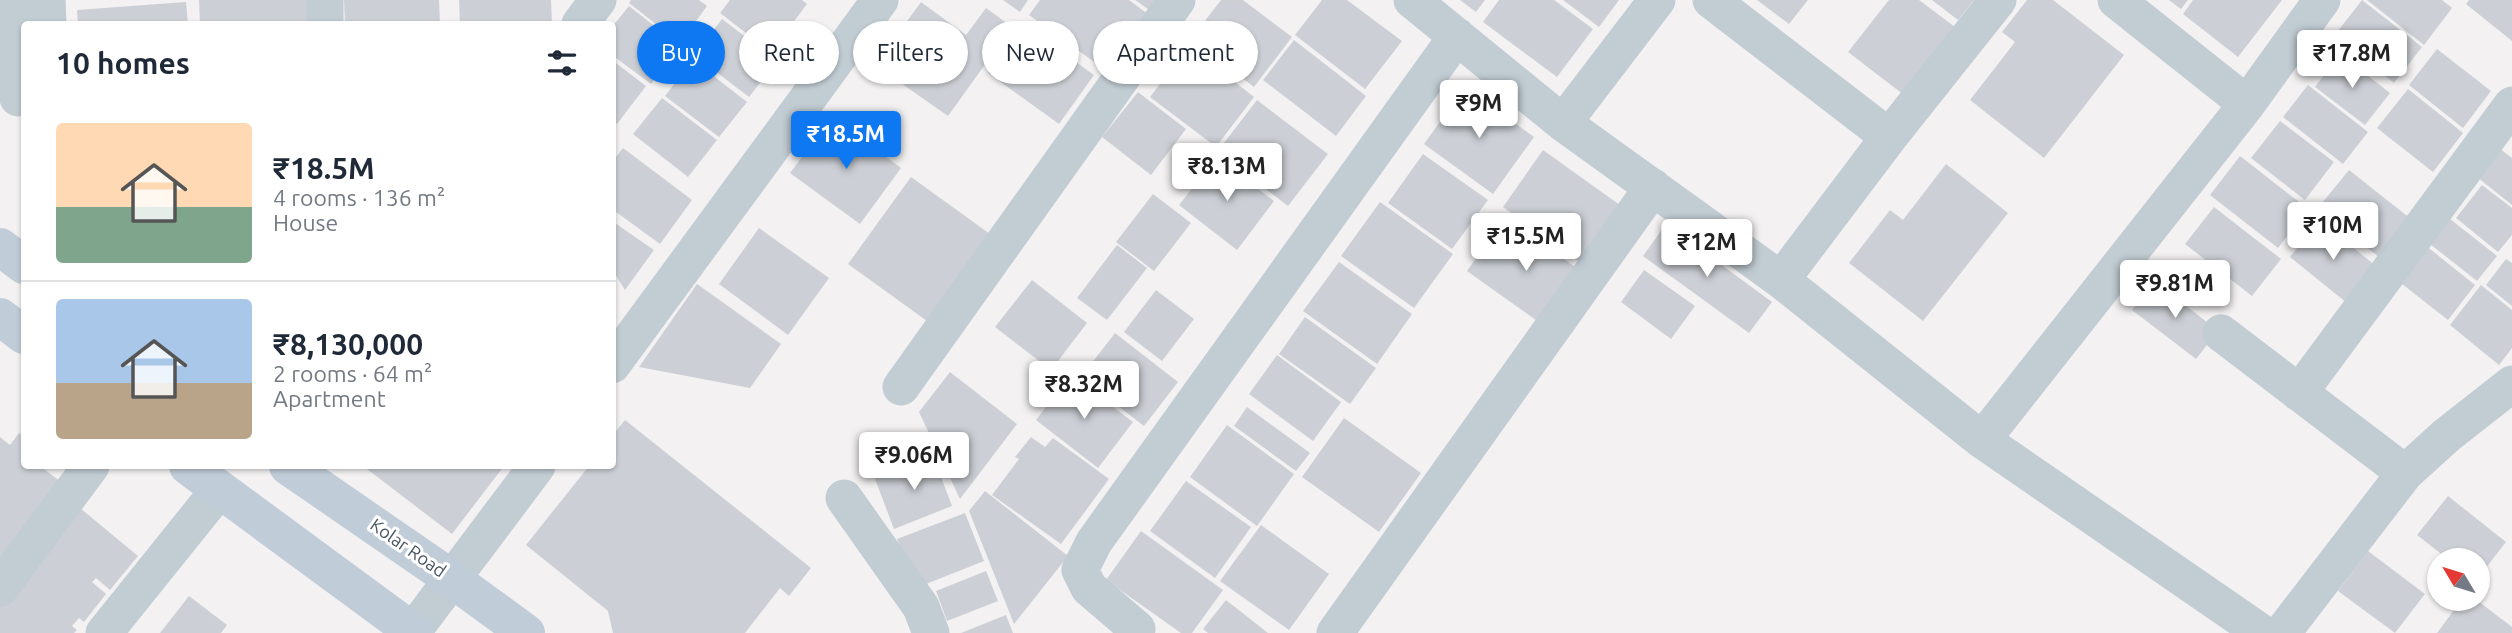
<!DOCTYPE html>
<html lang="en">
<head>
<meta charset="utf-8">
<style>
	body { margin:0; font-family:Ubuntu,sans-serif; background:#f6f6f7; color:#1f2937; height:100vh; display:flex; flex-direction:column; font-size:26px; white-space:nowrap }
	* { box-sizing:border-box; margin:0 }
	p { font-size:23px; color:#747a83 }
	.icon { flex:none; width:38px; height:38px; fill:none; stroke:currentColor; stroke-width:2; stroke-linecap:round; stroke-linejoin:round }
	.map { position:relative; flex:1; overflow:hidden }
	.sheet { position:absolute; left:21px; top:21px; width:595px; height:448px; display:flex; flex-direction:column; background:#fff; border-radius:7px; box-shadow:0 2px 5px #0004 }
	.sheet>* { flex:none }
	.banner { position:absolute; left:637px; top:21px; width:665px; height:63px; display:flex; gap:14px }
	.needle { width:46px; rotate:308deg }
	.tools { position:absolute; left:2427px; top:548px; display:grid; gap:14px }
	.tools a { display:grid; place-items:center; width:63px; height:63px; border-radius:50%; background:#fff; box-shadow:0 2px 5px #0004; font-size:35px }
	.price { position:absolute; translate:-50% -60px; padding:0 16px; border-radius:7px; background:#fff; color:#222; font-size:23px; line-height:46px; filter:drop-shadow(0 2px 4px #0008) }
	.price::after { content:''; position:absolute; left:50%; top:42px; width:21px; height:16px; margin-left:-10px; background:inherit; clip-path:polygon(0 0,100% 0,50% 100%) }
	.price.current { background:#0d78f1; color:#fff }
	ul { padding:0; list-style:none }
	li { display:flex; align-items:center; gap:21px; height:175px; padding:0 35px }
	li+li { border-top:2px solid #e0e1e3 }
	li span { display:grid; place-items:center; flex:none; width:196px; height:140px; border-radius:7px; color:#555 }
	li>.icon { margin-inline-start:auto }
	span .icon { width:84px; height:84px; fill:#fffc; stroke-width:1 }
	li b { font-size:30px }
	h2 { display:flex; justify-content:space-between; align-items:center; height:84px; padding:0 35px; font-size:30px }
	.pill { padding:0 24px; border-radius:32px; background:#fff; box-shadow:0 2px 5px #0004; font-size:24px; line-height:63px }
	.pill.current { background:#0d78f1; color:#fff }
	.map>svg:first-child { display:block }
	.building { fill:#ccd0d6 }
	.lines { fill:none; stroke-linecap:round; stroke-linejoin:round }
	.minor { stroke:#c1ccd3; stroke-width:37 }
	.secondary { stroke:#c0cdd8; stroke-width:38 }
	.labels { text-anchor:middle; stroke-width:6; stroke-linejoin:round; paint-order:stroke }
	.street-label { font-size:18px; fill:#475560; stroke:#fff }
</style>
</head>
<body>
<div class="map">
<svg width="2512" height="633" viewBox="0 0 2512 633">
	<rect width="100%" height="100%" fill="#f3f1f1"/>
	<path class="building" d="M199,0H307L309,24H200Z
		M344,0H439L440,24H345Z
		M459,0H551L552,24H460Z
		M631,0H699L707,6L680,43L629,3Z
		M730,0H802L807,4L771,52L720,13Z
		M1003,0H1028L1020,12Z
		M1040,0H1129L1152,17L1111,74L1029,15Z
		M1135,0H1165L1155,14Z
		M1221,0H1243L1292,37L1254,87L1191,39Z
		M1322,0H1347L1402,41L1365,89L1295,35Z
		M1460,0H1485L1476,12Z
		M1499,0H1554L1593,29L1557,77L1483,22Z
		M1563,0H1619L1599,27Z
		M1757,0H1808L1789,24Z
		M1889,0H1919L1955,27L1904,95L1848,52Z
		M1932,0H1974L1958,20Z
		M2027,0H2053L2124,55L2044,158L1970,100L2015,42L2002,32Z
		M2169,0H2188L2181,9Z
		M2193,0H2282L2238,57L2183,14Z
		M2362,0L2422,47L2394,83L2334,36Z
		M2367,0H2442L2452,8L2424,45Z
		M2469,0H2512V41L2466,4Z
		M186,2L188,24H78L77,10Z
		M921,2L966,35L986,8L1012,27L948,116L875,65Z
		M629,6L680,46L651,84L612,55V27Z
		M722,19L777,61L749,97L694,55Z
		M1023,24L1094,75L1059,124L988,73Z
		M1294,40L1366,96L1336,136L1263,80Z
		M1189,46L1254,97L1216,147L1150,97Z
		M2437,49L2491,91L2463,128L2409,85Z
		M2340,54L2390,93L2365,125L2315,87Z
		M612,60L646,86L617,124L612,120Z
		M693,60L747,102L719,137L665,96Z
		M2308,85L2368,132L2343,164L2283,117Z
		M1465,87L1534,137L1493,194L1424,144Z
		M2408,89L2463,133L2433,172L2377,128Z
		M1138,92L1186,129L1151,175L1102,137Z
		M662,98L717,140L688,177L633,134Z
		M1257,100L1328,154L1288,206L1217,152Z
		M832,117L901,168L860,224L790,173Z
		M2280,121L2334,162L2305,200L2251,158Z
		M2495,145L2512,158V205L2472,173Z
		M623,148L692,200L660,244L612,209V162Z
		M1543,150L1624,208L1583,265L1503,207Z
		M1423,154L1488,200L1452,249L1388,203Z
		M2240,156L2308,209L2278,248L2210,195Z
		M1217,157L1274,201L1237,250L1179,205Z
		M1946,164L2008,213L1923,321L1849,263L1890,210L1903,220Z
		M2349,170L2411,219L2380,258L2318,208Z
		M911,177L990,234L927,321L848,264Z
		M2482,185L2512,208V235L2498,252L2456,218Z
		M1153,194L1191,223L1154,271L1116,242Z
		M1380,202L1453,254L1414,308L1341,256Z
		M2214,207L2281,259L2252,296L2185,244Z
		M2445,215L2497,256L2477,281L2425,240Z
		M1505,217L1585,274L1547,328L1467,271Z
		M2319,220L2376,266L2347,303L2290,257Z
		M612,221L654,250L625,290L612,269Z
		M1666,224L1772,302L1749,333L1643,256Z
		M759,228L829,278L788,335L719,284Z
		M1117,245L1147,268L1107,320L1077,298Z
		M2425,245L2475,285L2448,320L2397,280Z
		M2506,259L2512,263V306L2486,285Z
		M1339,262L1412,314L1377,364L1303,311Z
		M1644,270L1695,306L1671,339L1621,302Z
		M1032,280L1087,323L1051,370L995,327Z
		M2155,281L2218,331L2196,359L2132,310Z
		M697,284L781,344L750,388L639,367Z
		M2481,285L2512,310V348L2499,365L2450,325Z
		M1156,290L1194,319L1162,361L1124,332Z
		M1305,317L1376,368L1350,404L1279,354Z
		M1115,333L1178,382L1144,426L1081,377Z
		M1277,355L1341,402L1313,441L1249,394Z
		M950,372L1017,424L960,499L919,412Z
		M1070,375L1133,422L1098,468L1036,420Z
		M1247,407L1310,453L1296,471L1234,426Z
		M1344,418L1421,473L1379,532L1302,477Z
		M625,420L811,568L789,596L780,588L745,633H613L608,611L526,545L589,466H612V436Z
		M1227,425L1294,474L1257,526L1190,477Z
		M19,433L24,437V466H40L69,488L0,577V437L10,445Z
		M1031,437L1045,447L1053,438L1109,479L1061,544L992,495L1019,459L1015,457Z
		M933,456L952,506L894,529L875,479Z
		M363,466H504L452,534Z
		M1186,481L1251,527L1215,578L1150,531Z
		M985,491L1068,556L1014,624L969,511Z
		M2448,496L2506,542L2478,578V560H2449L2417,535Z
		M80,508L138,556L110,590L96,578L92,582L106,594L84,622L79,618L72,626L77,630L74,633H0V606Z
		M965,513L984,561L916,588L897,539Z
		M1261,525L1329,574L1289,630L1220,581Z
		M1141,531L1223,590L1192,633H1181L1106,580Z
		M2368,551L2425,594L2395,633L2338,591Z
		M986,571L998,601L947,621L936,591Z
		M189,596L227,625L221,633H160Z
		M2463,598H2474L2512,627V633H2437Z
		M1226,600L1268,633H1208L1203,629Z
		M1006,615L1013,633H961Z"/>
	<g class="lines">
		<path class="minor" d="M14,0L18,98
			M47,0L48,24
			M1412,0L1563,123L1781,280L1982,440L2262,633
			M1711,0L1889,137
			M2116,0L2247,104
			M325,24V0
			M580,24L598,0
			M1563,123L1657,0
			M1781,280L1889,137L1998,0
			M2221,333L2405,473
			M612,365L880,0
			M901,387L1177,0
			M2299,393L2512,105
			M1982,440L2247,104L2322,0
			M844,498L921,607L931,633
			M0,588L91,466
			M1137,629L1089,588L1080,570L1094,542L1457,36
			M413,631L537,466
			M104,633L219,490
			M1335,633L1653,187
			M2282,633L2405,473L2447,435L2512,384"/>
		<path class="secondary" d="M0,247L24,265
			M0,317L24,335
			M188,466L415,633
			M288,466L452,579L526,633"/>
	</g>
	<g class="labels">
		<g class="street-label">
			<text transform="translate(408 548) rotate(35)" y="6">Kolar Road</text>
		</g>
	</g>
</svg>
<div class="tools">
<a><svg class="needle" viewBox="-14 -14 28 28"><path d="M0-13l5 13h-10z" fill="#e53935"/><path d="M0 13l5-13h-10z" fill="#747a83"/></svg></a>
</div>
<b class="price" style="left:2352px;top:90px">₹17.8M</b>
<b class="price" style="left:1479px;top:140px">₹9M</b>
<b class="price current" style="left:846px;top:171px">₹18.5M</b>
<b class="price" style="left:1227px;top:203px">₹8.13M</b>
<b class="price" style="left:2333px;top:262px">₹10M</b>
<b class="price" style="left:1526px;top:273px">₹15.5M</b>
<b class="price" style="left:1707px;top:279px">₹12M</b>
<b class="price" style="left:2175px;top:320px">₹9.81M</b>
<b class="price" style="left:1084px;top:421px">₹8.32M</b>
<b class="price" style="left:914px;top:492px">₹9.06M</b>
<div class="banner">
<a class="pill current">Buy</a>
<a class="pill">Rent</a>
<a class="pill">Filters</a>
<a class="pill">New</a>
<a class="pill">Apartment</a>
</div>
<section class="sheet">
<h2>10 homes<svg class="icon" aria-label="filters" viewBox="0 0 24 24"><path d="M4 7h16M4 17h16"/><circle cx="9" cy="7" r="2"/><circle cx="15" cy="17" r="2"/></svg></h2>
<ul>
<li><span style="background:linear-gradient(#ffd9b3 60%,#7fa58c 0)"><svg class="icon" aria-label="home" viewBox="0 0 24 24"><path d="M3 11l9-7 9 7M6 9v11h12V9"/></svg></span><div><b>₹18.5M</b><p>4 rooms · 136 m²</p><p>House</p></div></li>
<li><span style="background:linear-gradient(#a9c7e8 60%,#b9a48a 0)"><svg class="icon" aria-label="home" viewBox="0 0 24 24"><path d="M3 11l9-7 9 7M6 9v11h12V9"/></svg></span><div><b>₹8,130,000</b><p>2 rooms · 64 m²</p><p>Apartment</p></div></li>
</ul>
</section>
</div>
</body>
</html>
